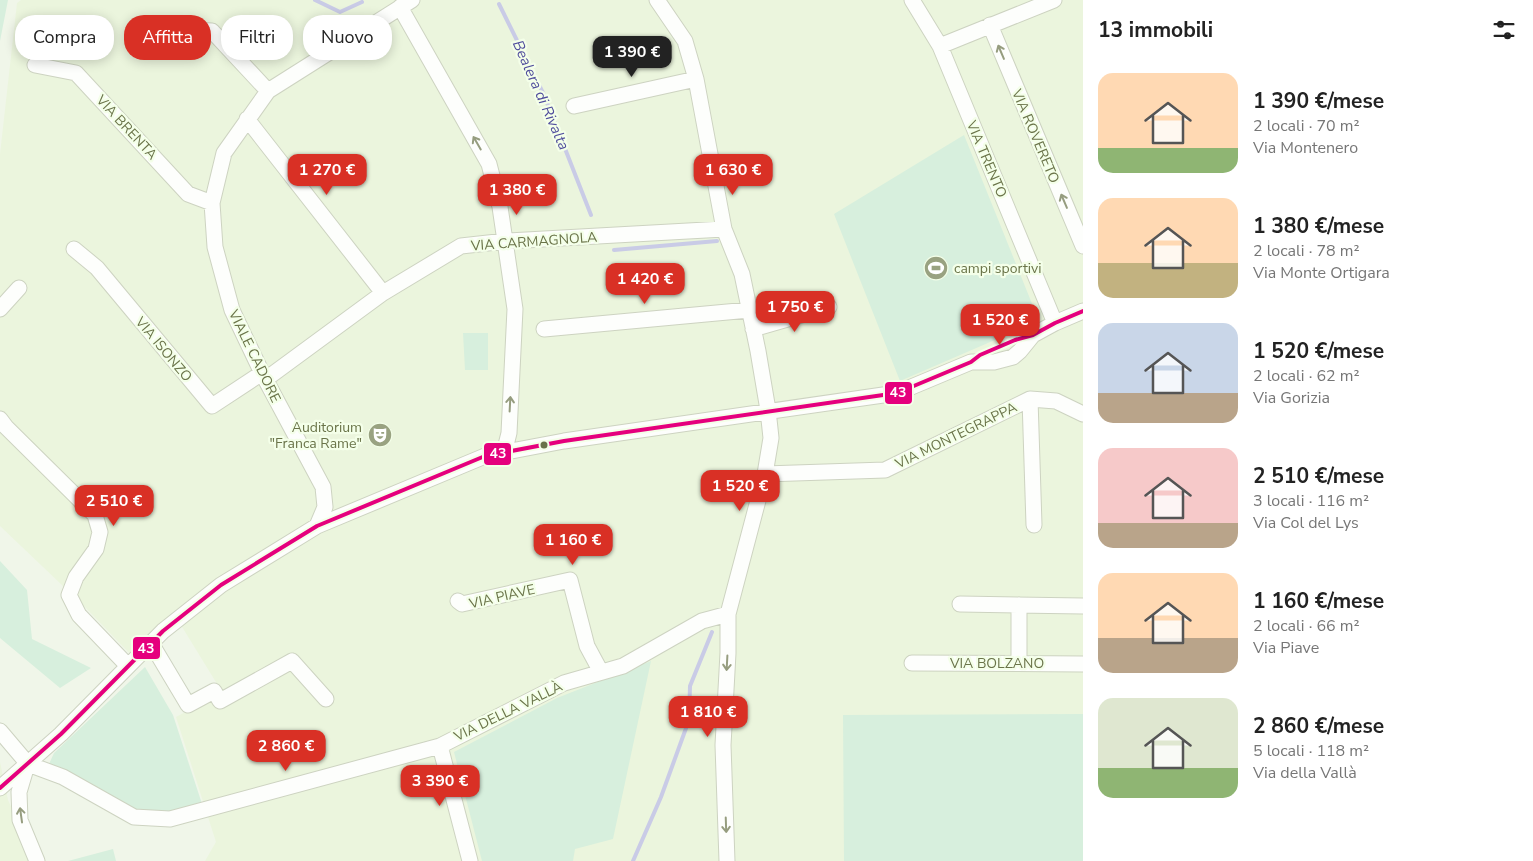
<!DOCTYPE html>
<html lang="it">
<head>
<meta charset="utf-8">
<style>
	body { margin:0; font-family:"Nunito Sans",sans-serif; background:#f6f6f6; color:#222; height:100vh; display:flex; flex-direction:column; font-size:19px; white-space:nowrap }
	* { box-sizing:border-box; margin:0 }
	p { font-size:16px; color:#767676 }
	.icon { flex:none; width:28px; height:28px; fill:none; stroke:currentColor; stroke-width:2; stroke-linecap:round; stroke-linejoin:round }
	.map { position:relative; flex:1; overflow:hidden }
	.drawer { display:flex; flex-direction:column; background:#fff; width:450px }
	.drawer>* { flex:none }
	.banner { position:absolute; left:15px; top:15px; width:475px; height:45px; display:flex; gap:10px }
	.price { position:absolute; translate:-50% -42px; padding:0 11px; border-radius:10px; background:#d93025; color:#fff; font-size:16px; line-height:32px; filter:drop-shadow(0 1px 2px #0008) }
	.price::after { content:''; position:absolute; left:50%; top:30px; width:15px; height:11px; margin-left:-8px; background:inherit; clip-path:polygon(0 0,100% 0,50% 100%) }
	.price.active { background:#222; color:#fff }
	ul { padding:0; list-style:none }
	li { display:flex; align-items:center; gap:15px; height:125px; padding:0 15px }
	li span { display:grid; place-items:center; flex:none; width:140px; height:100px; border-radius:15px; color:#555 }
	li>.icon { margin-inline-start:auto }
	span .icon { width:60px; height:60px; fill:#fffc; stroke-width:1 }
	li b { font-size:21px }
	h2 { display:flex; justify-content:space-between; align-items:center; height:60px; padding:0 15px; font-size:21px }
	.chip { padding:0 18px; border-radius:20px; background:#fff; box-shadow:0 2px 12px #0003; font-size:18px; line-height:45px }
	.chip.active { background:#d93025; color:#fff }
	main { display:flex; flex:1; min-height:0 }
	.map>svg:first-child { display:block }
	.residential { fill:#ebf5dd }
	.green { fill:#d7efdd }
	.lines { fill:none; stroke-linecap:round; stroke-linejoin:round }
	.stream { stroke:#c9cbe6; stroke-width:4 }
	.minor-casing { stroke:#cdd3c1; stroke-width:17 }
	.minor { stroke:#fdfefc; stroke-width:15 }
	.bus-1-casing { stroke:#f4ffe9; stroke-width:8 }
	.bus-1 { stroke:#e5007d; stroke-width:4 }
	.oneway { stroke:#969d7f }
	.bus-dot { fill:#6a7449; stroke:#f4ffe9; stroke-width:2 }
	.labels { text-anchor:middle; stroke-width:4.5; stroke-linejoin:round; paint-order:stroke }
	.street-label { font-size:14px; fill:#6a7449; stroke:#f4ffe9 }
	.poi-label { font-size:14px; fill:#6a7449; stroke:#f4ffe9; text-anchor:start }
	.water-label { font-size:15px; font-style:italic; fill:#4f4c9c; stroke:#f4ffe9 }
	.line-badge { stroke:#f4ffe9; stroke-width:2 }
	.badge-label { font-size:14px; text-anchor:middle; font-weight:bold; fill:#fff }
</style>
</head>
<body>
<main>
<div class="map">
<svg width="1083" height="861" viewBox="0 0 1083 861">
	<rect width="100%" height="100%" fill="#f0f6e9"/>
	<path class="residential" d="M21,0H1083V861H205L216,842L176,717L222,692L176,617L133,657L84,606L0,526V154L17,3Z
		M0,762L8,800L36,861H0Z"/>
	<path class="green" d="M0,0H8L0,41Z
		M964,135L1039,321L900,381L834,214Z
		M463,333H488V370H465Z
		M0,561L27,590L32,639L91,668L60,688L0,638Z
		M651,661L613,839L575,849L573,861H482L454,752L557,698Z
		M145,667L173,715L203,807L167,815L136,813L49,764L54,753Z
		M1083,714V861H844L843,715Z
		M113,849L116,861H68Z"/>
	<g class="lines">
		<path class="stream" d="M315,0L340,12L362,2
			M499,4L544,95L591,215
			M614,250L717,241
			M633,861L661,797L689,720L690,686L712,632"/>
		<g class="minor-casing">
			<path id="minor" d="M657,0L685,41L696,79L724,229L742,274L758,351L768,410L771,438L765,474L728,614V653L723,745L727,861
				M912,0L940,46L1055,323
				M400,7L489,164L500,207L515,309L509,433L504,453
				M990,25L1083,246
				M194,30L212,31L268,91
				M940,46L1054,0
				M35,65L76,73L188,194L212,203
				M574,106L696,79
				M247,119L383,293
				M74,249L97,268L212,406L262,373
				M0,309L19,288
				M544,329L749,310
				M753,329L829,307
				M266,379L383,293L461,246L506,241L724,229
				M1030,399L1034,525
				M0,419L6,427L95,515L100,532L96,549L76,577L69,595L79,615L128,666
				M765,474L885,470L1030,399L1056,401L1083,414
				M317,526L325,507L323,487L262,373L232,310L215,247L212,203L224,153L268,91L412,0
				M458,601L462,604L570,580L587,646L601,672
				M960,604L1083,606
				M151,643L188,705L214,691L220,701L292,661L326,699
				M912,663L1083,664
				M1019,663V605
				M0,731L28,764L63,777L134,817L170,819L440,746L564,683L623,666L702,621L728,614
				M440,746L470,861
				M27,765L19,792L20,820L37,861
				M0,788L61,734L163,631L221,585L317,526L485,456L564,441L897,393L971,362H994L1013,357L1020,351L1033,335L1055,323L1083,311"/>
		</g>
		<use href="#minor" class="minor"/>
		<g class="bus-1-casing">
			<path id="bus-1" d="M0,788L61,734L163,631L221,585L317,526L485,456L564,441L897,393L971,362L980,355L1015,340L1033,335L1055,323L1083,311"/>
		</g>
		<use href="#bus-1" class="bus-1"/>
	</g>
	<defs><path id="oneway-shaft" d="M-6 0H5M1.5-3L5.5 0L1.5 3" fill="none" stroke-width="1.6" stroke-linecap="round" stroke-linejoin="round" transform="scale(1.25)"/></defs>
	<g class="oneway">
		<use href="#oneway-shaft" transform="translate(1001 52) rotate(-113)"/>
		<use href="#oneway-shaft" transform="translate(477 143) rotate(-120)"/>
		<use href="#oneway-shaft" transform="translate(1064 201) rotate(-113)"/>
		<use href="#oneway-shaft" transform="translate(510 404) rotate(-87)"/>
		<use href="#oneway-shaft" transform="translate(727 663) rotate(93)"/>
		<use href="#oneway-shaft" transform="translate(21 815) rotate(-98)"/>
		<use href="#oneway-shaft" transform="translate(726 825) rotate(88)"/>
	</g>
	<defs>
		<g id="stadium-disc" transform="scale(1.25)"><circle r="9.5" fill="#99a281" stroke="#f4ffe9"/><path d="M0-5a6.5 5 0 1 0 0 10a6.5 5 0 1 0 0-10ZM-3.5-1.8h7v3.6h-7Z" fill="#fff"/></g>
		<g id="theatre-disc" transform="scale(1.25)"><circle r="9.5" fill="#99a281" stroke="#f4ffe9"/><path d="M-5-5.5Q0-4 5-5.5V0Q5 5 0 6Q-5 5-5 0ZM-3.3-2.5H-1v1.5H-3.3ZM1-2.5H3.3v1.5H1ZM-2.8 1Q0 5.5 2.8 1Z" fill="#fff"/></g>
	</defs>
	<g fill-rule="evenodd">
		<use href="#stadium-disc" x="936" y="268"/>
		<use href="#theatre-disc" x="380" y="435"/>
	</g>
	<circle class="bus-dot" cx="544" cy="445" r="4.5"/>
	<g class="labels">
		<g class="street-label">
			<text transform="translate(127 127) rotate(47)" y="5">VIA BRENTA</text>
			<text transform="translate(1036 136) rotate(67)" y="5">VIA ROVERETO</text>
			<text transform="translate(987 159) rotate(67)" y="5">VIA TRENTO</text>
			<text transform="translate(534 241) rotate(-4)" y="5">VIA CARMAGNOLA</text>
			<text transform="translate(164 349) rotate(50)" y="5">VIA ISONZO</text>
			<text transform="translate(255 356) rotate(64)" y="5">VIALE CADORE</text>
			<text transform="translate(956 435) rotate(-26)" y="5">VIA MONTEGRAPPA</text>
			<text transform="translate(502 596) rotate(-13)" y="5">VIA PIAVE</text>
			<text x="997" y="668">VIA BOLZANO</text>
			<text transform="translate(508 711) rotate(-26)" y="5">VIA DELLA VALLÀ</text>
		</g>
		<g class="poi-label">
			<text x="954" y="273">campi sportivi</text>
			<text x="362" y="432" text-anchor="end">Auditorium<tspan x="362" dy="16">"Franca Rame"</tspan></text>
		</g>
		<g class="water-label">
			<text transform="translate(541 95) rotate(66)" y="5">Bealera di Rivalta</text>
		</g>
	</g>
	<g class="line-badge">
		<rect x="884" y="381" width="29" height="24" rx="5" fill="#e5007d"/>
		<rect x="483" y="442" width="29" height="24" rx="5" fill="#e5007d"/>
		<rect x="132" y="636" width="29" height="24" rx="5" fill="#e5007d"/>
	</g>
	<g class="badge-label">
		<text x="898" y="397">43</text>
		<text x="498" y="458">43</text>
		<text x="146" y="653">43</text>
	</g>
</svg>
<b class="price active" style="left:632px;top:78px">1 390 €</b>
<b class="price" style="left:327px;top:196px">1 270 €</b>
<b class="price" style="left:733px;top:196px">1 630 €</b>
<b class="price" style="left:517px;top:216px">1 380 €</b>
<b class="price" style="left:645px;top:305px">1 420 €</b>
<b class="price" style="left:795px;top:333px">1 750 €</b>
<b class="price" style="left:1000px;top:346px">1 520 €</b>
<b class="price" style="left:740px;top:512px">1 520 €</b>
<b class="price" style="left:114px;top:527px">2 510 €</b>
<b class="price" style="left:573px;top:566px">1 160 €</b>
<b class="price" style="left:708px;top:738px">1 810 €</b>
<b class="price" style="left:286px;top:772px">2 860 €</b>
<b class="price" style="left:440px;top:807px">3 390 €</b>
<div class="banner">
<a class="chip">Compra</a>
<a class="chip active">Affitta</a>
<a class="chip">Filtri</a>
<a class="chip">Nuovo</a>
</div>
</div>
<section class="drawer">
<h2>13 immobili<svg class="icon" aria-label="filters" viewBox="0 0 24 24"><path d="M4 7h16M4 17h16"/><circle cx="9" cy="7" r="2"/><circle cx="15" cy="17" r="2"/></svg></h2>
<ul>
<li><span style="background:linear-gradient(#ffd9b3 75%,#8fb573 0)"><svg class="icon" aria-label="home" viewBox="0 0 24 24"><path d="M3 11l9-7 9 7M6 9v11h12V9"/></svg></span><div><b>1 390 €/mese</b><p>2 locali · 70 m²</p><p>Via Montenero</p></div></li>
<li><span style="background:linear-gradient(#ffd9b3 65%,#c2b280 0)"><svg class="icon" aria-label="home" viewBox="0 0 24 24"><path d="M3 11l9-7 9 7M6 9v11h12V9"/></svg></span><div><b>1 380 €/mese</b><p>2 locali · 78 m²</p><p>Via Monte Ortigara</p></div></li>
<li><span style="background:linear-gradient(#c9d6e8 70%,#b9a48a 0)"><svg class="icon" aria-label="home" viewBox="0 0 24 24"><path d="M3 11l9-7 9 7M6 9v11h12V9"/></svg></span><div><b>1 520 €/mese</b><p>2 locali · 62 m²</p><p>Via Gorizia</p></div></li>
<li><span style="background:linear-gradient(#f6c9c9 75%,#b9a48a 0)"><svg class="icon" aria-label="home" viewBox="0 0 24 24"><path d="M3 11l9-7 9 7M6 9v11h12V9"/></svg></span><div><b>2 510 €/mese</b><p>3 locali · 116 m²</p><p>Via Col del Lys</p></div></li>
<li><span style="background:linear-gradient(#ffd9b3 65%,#b9a48a 0)"><svg class="icon" aria-label="home" viewBox="0 0 24 24"><path d="M3 11l9-7 9 7M6 9v11h12V9"/></svg></span><div><b>1 160 €/mese</b><p>2 locali · 66 m²</p><p>Via Piave</p></div></li>
<li><span style="background:linear-gradient(#dfe7d0 70%,#8fb573 0)"><svg class="icon" aria-label="home" viewBox="0 0 24 24"><path d="M3 11l9-7 9 7M6 9v11h12V9"/></svg></span><div><b>2 860 €/mese</b><p>5 locali · 118 m²</p><p>Via della Vallà</p></div></li>
</ul>
</section>
</main>
</body>
</html>
